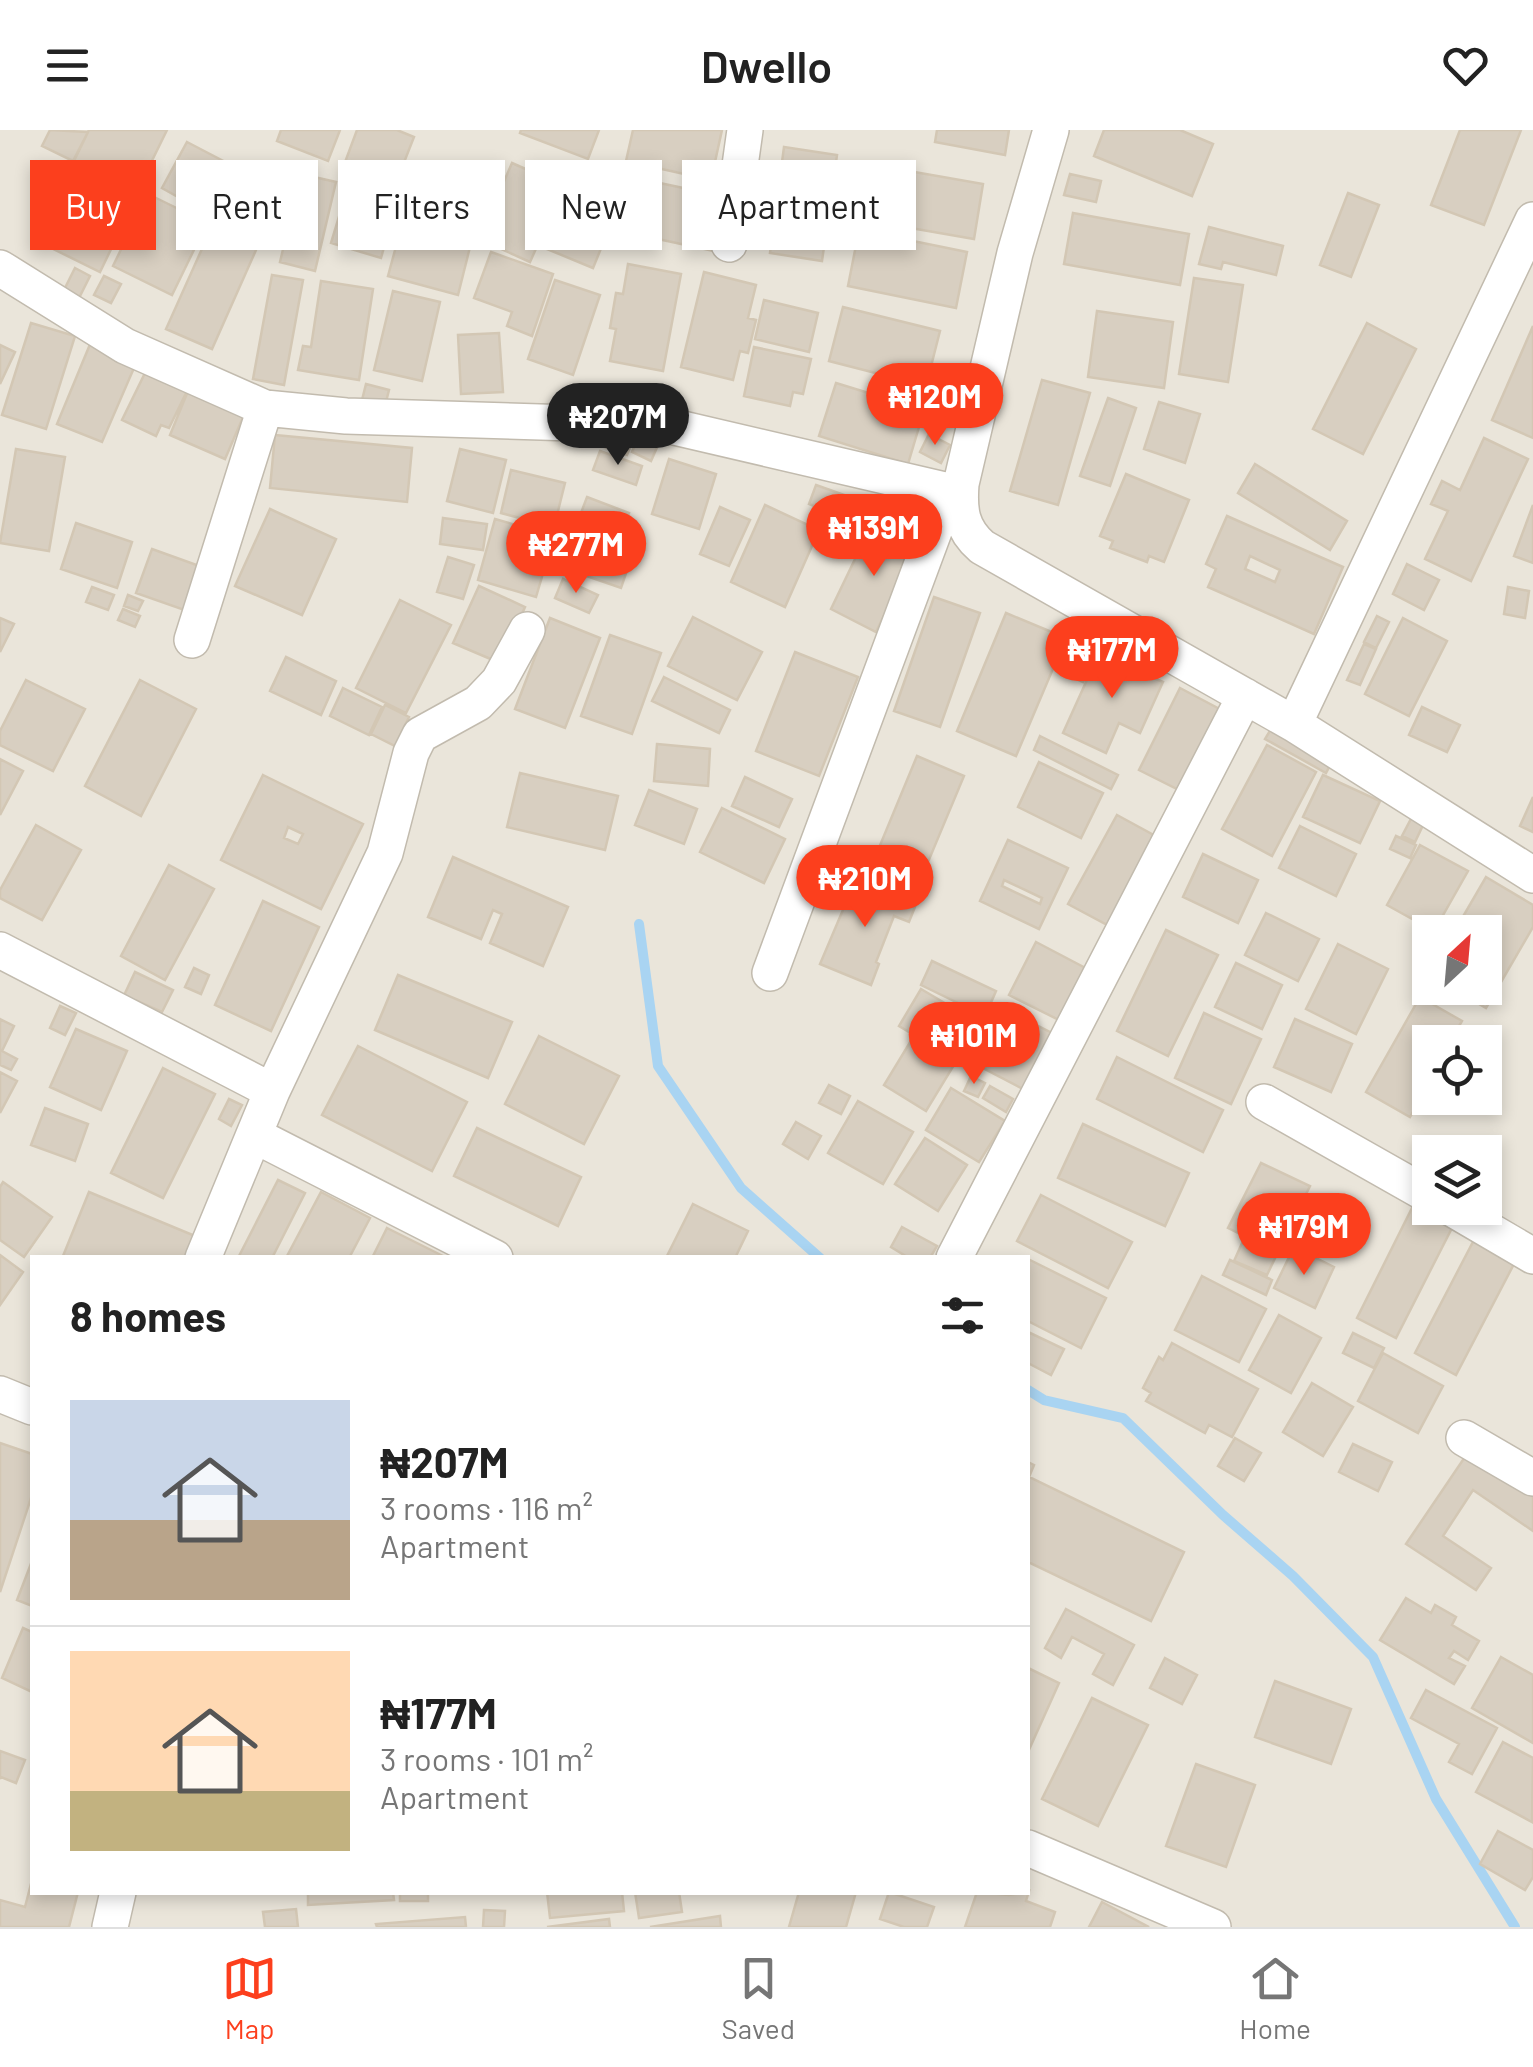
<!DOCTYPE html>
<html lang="en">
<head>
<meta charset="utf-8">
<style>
	body { margin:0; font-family:Barlow,sans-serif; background:#f6f6f6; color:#222; height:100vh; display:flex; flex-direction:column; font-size:38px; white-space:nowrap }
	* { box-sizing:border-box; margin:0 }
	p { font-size:32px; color:#767676 }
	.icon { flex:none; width:55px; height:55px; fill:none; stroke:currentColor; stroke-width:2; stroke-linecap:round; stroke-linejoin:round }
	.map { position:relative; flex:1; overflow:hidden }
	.side { position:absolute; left:30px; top:1125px; width:1000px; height:640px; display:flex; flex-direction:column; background:#fff; border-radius:0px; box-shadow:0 5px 15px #0003 }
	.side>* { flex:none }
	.guide { position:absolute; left:30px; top:30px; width:1000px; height:90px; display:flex; gap:20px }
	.needle { width:65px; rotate:26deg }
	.fabs { position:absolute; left:1412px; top:785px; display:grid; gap:20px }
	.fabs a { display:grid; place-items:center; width:90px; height:90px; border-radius:0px; background:#fff; box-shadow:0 5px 15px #0003; font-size:50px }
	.price { position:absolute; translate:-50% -85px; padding:0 22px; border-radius:35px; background:#fc3f1d; color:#fff; font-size:32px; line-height:65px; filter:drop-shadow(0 2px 5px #0008) }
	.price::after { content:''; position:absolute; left:50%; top:60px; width:30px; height:22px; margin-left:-15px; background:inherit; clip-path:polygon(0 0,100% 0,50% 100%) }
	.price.on { background:#222; color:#fff }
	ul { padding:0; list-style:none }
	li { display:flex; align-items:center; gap:30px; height:250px; padding:0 40px }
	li+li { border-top:2px solid #e0e0e0 }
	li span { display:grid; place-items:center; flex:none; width:280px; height:200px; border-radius:0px; color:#555 }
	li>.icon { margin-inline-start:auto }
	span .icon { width:120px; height:120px; fill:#fffc; stroke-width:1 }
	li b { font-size:42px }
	h2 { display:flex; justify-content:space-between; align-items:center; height:120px; padding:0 40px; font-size:42px }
	.chip { padding:0 35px; border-radius:0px; background:#fff; box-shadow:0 5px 15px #0003; font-size:35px; line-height:90px }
	.chip.on { background:#fc3f1d; color:#fff }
	header { display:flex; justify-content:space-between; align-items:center; height:130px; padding:0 40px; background:#fff; font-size:45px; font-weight:600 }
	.menu { display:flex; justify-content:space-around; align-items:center; height:140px; border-top:2px solid #e0e0e0; background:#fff; font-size:28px; color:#767676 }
	.menu a { display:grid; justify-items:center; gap:5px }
	.menu .on { color:#fc3f1d }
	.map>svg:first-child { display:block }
	.residential { fill:#eae5da; fill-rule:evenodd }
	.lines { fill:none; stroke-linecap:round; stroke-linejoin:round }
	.stream { stroke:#a9d4f2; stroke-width:10 }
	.building { fill:#d8cfc1; stroke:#d3c7b4; stroke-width:2.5; fill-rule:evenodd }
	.minor-casing { stroke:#c2bbae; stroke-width:38 }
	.minor { stroke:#fff; stroke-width:35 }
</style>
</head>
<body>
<header><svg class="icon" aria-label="menu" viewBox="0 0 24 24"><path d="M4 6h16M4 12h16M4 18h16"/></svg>Dwello<svg class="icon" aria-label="heart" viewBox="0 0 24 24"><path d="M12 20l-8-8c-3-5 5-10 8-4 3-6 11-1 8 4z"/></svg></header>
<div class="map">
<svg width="1533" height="1797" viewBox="0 0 1533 1797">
	<rect width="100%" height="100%" fill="#f6f3ec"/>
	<path class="residential" d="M0,0H1533V1797H0ZM1430,802H1485V858H1430ZM1430,912H1485V968H1430ZM1430,1022H1485V1078H1430ZM32,1128H1028V1762H32Z"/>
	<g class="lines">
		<path class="stream" d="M639,794L658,936L741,1058L820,1128
			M1028,1260L1044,1270L1123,1288L1223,1385L1293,1446L1373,1527L1436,1669L1515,1797"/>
	</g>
	<path class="building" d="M50,0L88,2L73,31L42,16Z
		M89,0H167L137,61L74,31Z
		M281,0H340L328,31L277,11Z
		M357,0H397L414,7L392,63L341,43Z
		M521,0H599L588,29L520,3Z
		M633,0H722L711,50L626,31Z
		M937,0H1009L1005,25L935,12Z
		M1104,0H1180L1213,14L1192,66L1094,26Z
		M1460,0H1521L1484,95L1431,75Z
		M187,12L229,34L203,81L162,58Z
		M784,17L837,25L822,131L770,123Z
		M512,33L564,56L530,132L479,109Z
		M869,34L983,54L974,109L859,89Z
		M274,39L299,49L289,74L264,64Z
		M301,44L336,52L315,141L280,132Z
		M1070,44L1101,51L1096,72L1064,65Z
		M641,49L735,69L723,123L630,103Z
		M576,52L604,64L590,98L597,101L593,112L602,116L593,138L547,119Z
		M67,56L127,86L100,142L39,112Z
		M231,61L248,69L242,80L226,72Z
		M1348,63L1379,75L1351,147L1320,135Z
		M148,64L207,93L172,165L113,136Z
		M249,70L266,79L261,90L243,81Z
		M344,70L393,85L381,128L331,113Z
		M219,81L264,102L212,219L166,199Z
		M1073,83L1189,104L1180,155L1064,134Z
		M1209,97L1283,116L1276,145L1223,132L1221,139L1199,134Z
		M401,98L470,117L458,165L388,146Z
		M859,100L967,122L956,178L848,156Z
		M491,122L553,144L532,206L507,196L512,182L474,168Z
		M628,134L681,144L663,241L610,231L616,199L610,198L616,163L623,164Z
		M75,138L90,146L79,168L64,160Z
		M704,142L756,155L748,188L756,190L748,223L740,221L733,250L681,237Z
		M272,145L303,150L284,255L253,249Z
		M104,146L121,154L111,173L94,165Z
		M1194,148L1243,155L1228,252L1179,244Z
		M555,150L600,165L573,245L528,229Z
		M321,151L373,159L359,250L298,240L303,216L311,217Z
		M393,161L440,172L422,251L374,240Z
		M764,170L818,183L809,222L755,209Z
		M843,177L940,201L926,256L829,231Z
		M1097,181L1173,192L1164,258L1088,247Z
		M31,193L75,206L46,299L2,285Z
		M1367,193L1416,219L1363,324L1313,299Z
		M1533,196V308L1492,290Z
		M499,203L503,262L461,264L458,205Z
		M91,212L137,231L102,312L57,294Z
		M0,215L15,222L0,254Z
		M754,217L811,229L803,264L793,262L790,276L744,266Z
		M148,237L189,257L169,298L161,295L156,306L122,290Z
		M1042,250L1090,263L1058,375L1010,361Z
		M836,253L924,280L908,334L819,306Z
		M366,254L389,260L383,284L360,278Z
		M188,261L244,285L225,329L170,305Z
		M1108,268L1136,278L1110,356L1080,346Z
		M1159,272L1200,284L1185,333L1144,319Z
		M605,297L634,308L627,325L599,315Z
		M929,304L950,315L941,333L920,322Z
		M275,305L412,318L407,372L270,358Z
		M639,306L658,315L651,331L632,322Z
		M1484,308L1528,329L1471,451L1425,429L1448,381L1431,374L1442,351L1460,360Z
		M16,319L65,327L49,421L0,413Z
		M460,319L506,330L493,383L447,371Z
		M600,321L642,336L636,355L593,340Z
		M669,329L716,344L699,399L652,384Z
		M1255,334L1347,391L1330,420L1238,363Z
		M511,340L565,353L554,397L501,383Z
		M1126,344L1189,370L1164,432L1149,426L1147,432L1110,418L1113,411L1100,406Z
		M816,355L847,366L839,386L809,374Z
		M587,367L629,383L620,407L578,391Z
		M765,375L819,400L785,477L731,452Z
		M1533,375V433L1514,426Z
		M720,377L750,390L729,436L700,424Z
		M270,379L336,409L302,485L235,456Z
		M1227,386L1343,437L1314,504L1208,457L1216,439L1206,434ZM1250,426L1280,440L1275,452L1245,439Z
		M443,388L487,394L483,420L440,414Z
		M495,389L554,406L536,467L478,450Z
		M76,393L132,412L117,458L61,439Z
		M871,396L917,417L876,502L831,479Z
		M577,400L634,420L621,458L563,438Z
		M152,419L205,438L190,482L136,463Z
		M448,427L474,435L463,469L437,462Z
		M1407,434L1439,450L1424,480L1393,464Z
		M563,449L598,465L589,483L555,468Z
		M479,456L525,477L500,533L453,513Z
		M92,457L114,465L108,480L86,472Z
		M1508,457L1529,461L1525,488L1504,484Z
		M128,465L143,471L138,481L124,476Z
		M934,467L980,483L940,597L894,581Z
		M400,470L451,495L406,583L356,558Z
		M123,479L140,486L135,497L118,490Z
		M1006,483L1066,508L1016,626L957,601Z
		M1377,486L1389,492L1376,518L1364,512Z
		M693,487L762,522L737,570L668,536Z
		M0,488L14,494L0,522Z
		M550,488L600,508L565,598L515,579Z
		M1403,488L1447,511L1409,586L1365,564Z
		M610,505L661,523L632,604L581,586Z
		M1086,513L1099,519L1083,552L1070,546Z
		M1364,514L1376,519L1360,555L1347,550Z
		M1101,519L1142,537L1140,542L1163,552L1140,603L1119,593L1106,623L1063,603Z
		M795,522L858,547L819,646L756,621Z
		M286,527L336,551L321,585L270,561Z
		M664,547L730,580L719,603L652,571Z
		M26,550L85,579L53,641L0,615V601Z
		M140,550L196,579L141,686L85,656Z
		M343,558L382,577L369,605L330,586Z
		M1180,558L1229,584L1189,665L1139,640Z
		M385,575L409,587L395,616L371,604Z
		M1422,577L1460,595L1447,622L1409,605Z
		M1277,589L1337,622L1326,643L1265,609Z
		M1040,606L1118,645L1111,659L1034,620Z
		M657,614L710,619L708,656L654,651Z
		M1267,615L1316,642L1272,726L1222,699Z
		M917,626L964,646L923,744L876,725Z
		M0,629L23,641L0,685Z
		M1039,632L1103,663L1081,708L1018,677Z
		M520,643L618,666L605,720L507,697Z
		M263,645L363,694L321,779L221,730ZM288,697L303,704L298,714L284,708Z
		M1323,645L1380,671L1360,713L1303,687Z
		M745,647L792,669L779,697L732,676Z
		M649,660L697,679L684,714L635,695Z
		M1533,667V702L1520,696Z
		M722,678L785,709L764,753L700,722Z
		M1117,685L1161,709L1113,798L1068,774Z
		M1412,687L1424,693L1415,712L1402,706Z
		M36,695L81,720L42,790L0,768V760Z
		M1300,696L1356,724L1336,766L1279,738Z
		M1396,706L1416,715L1410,728L1390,719Z
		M1008,710L1068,738L1039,799L980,771ZM1004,750L1042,768L1040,774L1002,756Z
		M1420,715L1468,741L1434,801L1387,775Z
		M1203,724L1258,750L1238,793L1183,767Z
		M453,727L568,777L543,836L490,813L502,784L493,780L481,809L428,787Z
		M169,735L214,759L165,850L121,826Z
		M857,747L917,772L909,792L894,786L876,832L879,834L871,855L820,834Z
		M1486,747L1533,775V797L1486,878L1452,858H1485V802H1454Z
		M263,771L319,797L271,901L215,875Z
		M1266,783L1319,809L1298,851L1245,825Z
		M1166,800L1218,825L1168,926L1117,901Z
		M1036,812L1093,842L1067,894L1009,865Z
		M1338,814L1388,839L1356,904L1306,879Z
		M932,831L996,861L985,886L921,855Z
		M1236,833L1282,855L1262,899L1215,877Z
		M194,838L209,845L201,864L185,857Z
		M135,842L173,860L162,882L137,871L133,880L120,874Z
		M398,845L512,892L488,948L375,900Z
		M921,859L980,894L958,931L899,896Z
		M1420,867L1462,891L1451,910L1456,912H1430V952L1410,987L1366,962Z
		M997,875L1052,903L1023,959L975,934L982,919L976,916Z
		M60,876L76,883L65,905L50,898Z
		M1204,883L1261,909L1231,974L1175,948Z
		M0,889L14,896L2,921L17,929L11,940L0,935Z
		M1295,889L1352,914L1331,962L1274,937Z
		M76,899L127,921L101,980L50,957Z
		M539,906L619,946L584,1014L505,974Z
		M912,909L954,935L926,981L884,955Z
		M358,916L467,972L432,1041L322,985Z
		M1117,927L1223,980L1203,1022L1097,969Z
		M163,938L215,964L163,1068L111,1043Z
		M0,942L17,951L0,983Z
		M971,946L985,953L978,967L964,961Z
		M829,955L850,966L841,984L819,973Z
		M990,956L1013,969L1006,982L983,968Z
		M951,958L1005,991L979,1032L926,1000Z
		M229,969L242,975L231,996L219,989Z
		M858,971L913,1002L883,1054L828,1023Z
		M45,978L88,994L75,1031L31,1015Z
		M796,992L821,1006L808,1029L783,1014Z
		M1083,994L1189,1043L1165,1096L1058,1048Z
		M477,998L581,1047L558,1096L454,1046Z
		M925,1008L967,1035L938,1081L895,1054Z
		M1261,1033L1310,1056L1277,1122L1228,1098Z
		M278,1050L305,1063L272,1128H238Z
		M3,1052L52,1087L24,1127L0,1110V1057Z
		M89,1062L195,1106L186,1128L63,1126Z
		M321,1062L370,1088L349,1128H286Z
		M1041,1065L1132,1112L1108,1158L1017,1111Z
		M1415,1072L1455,1092L1396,1208L1357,1188Z
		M693,1074L748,1101L735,1128H666Z
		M902,1097L937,1116L930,1128H909L891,1117Z
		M387,1098L447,1128H372Z
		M1474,1110L1515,1132L1456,1245L1415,1223Z
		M1243,1111L1276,1126L1267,1145L1234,1131Z
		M1294,1117L1334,1137L1315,1178L1274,1158Z
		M0,1125L23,1142L0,1175Z
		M1028,1129L1106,1168L1081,1218L1028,1191Z
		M1230,1130L1272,1150L1266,1165L1223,1145Z
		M1202,1146L1266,1179L1239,1232L1175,1200Z
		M1279,1185L1321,1208L1291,1263L1249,1240Z
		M1028,1202L1064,1219L1051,1245L1028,1233Z
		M1353,1203L1384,1218L1374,1238L1343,1223Z
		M1172,1213L1258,1259L1232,1307L1209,1295L1205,1303L1146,1271L1151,1263L1143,1258L1159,1227L1163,1230Z
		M1383,1223L1443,1256L1418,1303L1358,1271Z
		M1312,1253L1353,1277L1323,1326L1283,1302Z
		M1235,1308L1261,1323L1244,1351L1218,1336Z
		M0,1313L32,1324V1365L0,1462Z
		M1353,1314L1392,1332L1378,1361L1339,1342Z
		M1469,1321L1533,1365V1401L1473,1360L1443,1406L1491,1438L1476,1460L1406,1414Z
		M1028,1332L1034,1335L1029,1347L1184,1422L1151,1491L1028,1432Z
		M32,1431V1476L17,1470Z
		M1406,1468L1431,1483L1435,1475L1456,1487L1452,1495L1479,1511L1468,1530L1454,1521L1449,1528L1465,1536L1454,1554L1380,1510Z
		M1066,1479L1134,1515L1113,1555L1093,1544L1104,1524L1072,1507L1061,1528L1045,1518Z
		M23,1498L32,1502V1562L2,1548Z
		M1501,1527L1533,1545V1613L1472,1578Z
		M1165,1528L1197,1545L1182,1574L1150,1558Z
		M1028,1538L1059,1553L1028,1622Z
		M1275,1551L1351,1579L1331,1634L1255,1607Z
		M1426,1560L1497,1598L1472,1644L1449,1632L1459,1614L1411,1588Z
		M1092,1568L1148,1595L1098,1696L1042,1669Z
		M1503,1612L1533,1628L1532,1692L1476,1662Z
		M0,1621L25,1630L16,1653L1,1647L0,1649Z
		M1196,1634L1255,1655L1226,1737L1166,1716Z
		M1498,1701L1533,1720V1747L1525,1760L1480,1734Z
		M32,1750V1762H78L69,1797H0V1770L25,1777Z
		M1029,1761L1026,1771L1055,1782L1050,1797H965L977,1762L1009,1765Z
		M308,1762H393L394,1770L308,1775Z
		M400,1762H428V1771H400Z
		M547,1762H622L624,1781L550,1788Z
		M635,1762H679L682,1782L639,1788Z
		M799,1762H856L846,1797H789Z
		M889,1762L934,1777L927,1797H904L880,1789Z
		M1102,1772L1149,1797H1089Z
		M296,1779L298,1797H265L263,1782Z
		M484,1780L505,1781L504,1797H483Z
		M720,1786L721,1797H650Z
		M465,1787L466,1797H377L376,1794Z
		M609,1789L610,1797H547Z"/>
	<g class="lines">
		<g class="minor-casing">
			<path id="minor" d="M1051,0L1015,123L961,354C959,380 961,399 982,417L1294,594L1533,745
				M729,114L745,0
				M0,138L125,216L265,278L346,286L670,296L949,361L959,380
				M192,510L265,278
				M1294,594L1533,90
				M0,820L272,961
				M770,843L949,361
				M1264,972L1430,1066
				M254,1005L495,1128
				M1451,1078L1533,1126
				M203,1128L272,961L385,723L411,623L420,605L478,573L499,551L527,500
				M954,1128L1245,566
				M0,1264L32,1277
				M1464,1308L1533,1348
				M1028,1718L1213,1797
				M110,1797L118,1762"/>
		</g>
		<use href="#minor" class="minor"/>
	</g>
</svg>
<div class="fabs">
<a><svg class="needle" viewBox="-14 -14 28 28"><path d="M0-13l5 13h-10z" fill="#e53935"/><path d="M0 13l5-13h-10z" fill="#767676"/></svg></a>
<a><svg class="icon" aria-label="locate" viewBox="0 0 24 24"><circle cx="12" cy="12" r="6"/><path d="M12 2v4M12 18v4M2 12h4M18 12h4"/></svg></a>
<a><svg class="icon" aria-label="layers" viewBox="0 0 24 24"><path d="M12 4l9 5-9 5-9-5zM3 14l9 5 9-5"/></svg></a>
</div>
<b class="price" style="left:935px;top:318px">₦120M</b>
<b class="price on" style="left:618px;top:338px">₦207M</b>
<b class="price" style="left:874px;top:449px">₦139M</b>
<b class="price" style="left:576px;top:466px">₦277M</b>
<b class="price" style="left:1112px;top:571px">₦177M</b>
<b class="price" style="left:865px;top:800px">₦210M</b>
<b class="price" style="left:974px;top:957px">₦101M</b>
<b class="price" style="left:1304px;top:1148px">₦179M</b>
<div class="guide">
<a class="chip on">Buy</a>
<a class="chip">Rent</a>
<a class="chip">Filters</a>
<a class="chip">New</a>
<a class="chip">Apartment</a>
</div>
<section class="side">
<h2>8 homes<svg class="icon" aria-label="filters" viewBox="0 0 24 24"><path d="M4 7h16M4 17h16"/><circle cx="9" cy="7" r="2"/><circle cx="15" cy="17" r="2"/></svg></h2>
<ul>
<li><span style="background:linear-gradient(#c9d6e8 60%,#b9a48a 0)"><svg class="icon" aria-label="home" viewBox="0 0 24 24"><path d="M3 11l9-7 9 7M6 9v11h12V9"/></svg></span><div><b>₦207M</b><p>3 rooms · 116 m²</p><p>Apartment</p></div></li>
<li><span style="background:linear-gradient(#ffd9b3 70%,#c2b280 0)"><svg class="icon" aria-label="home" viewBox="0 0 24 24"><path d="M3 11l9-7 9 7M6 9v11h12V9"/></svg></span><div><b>₦177M</b><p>3 rooms · 101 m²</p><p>Apartment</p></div></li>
</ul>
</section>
</div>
<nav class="menu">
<a class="on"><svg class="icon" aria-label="map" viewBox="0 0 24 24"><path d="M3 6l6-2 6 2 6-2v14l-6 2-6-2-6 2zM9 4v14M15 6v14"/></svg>Map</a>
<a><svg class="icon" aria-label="saved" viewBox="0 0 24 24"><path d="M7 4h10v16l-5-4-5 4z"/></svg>Saved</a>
<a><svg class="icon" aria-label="home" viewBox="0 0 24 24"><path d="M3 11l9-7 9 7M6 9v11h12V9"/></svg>Home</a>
</nav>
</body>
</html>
